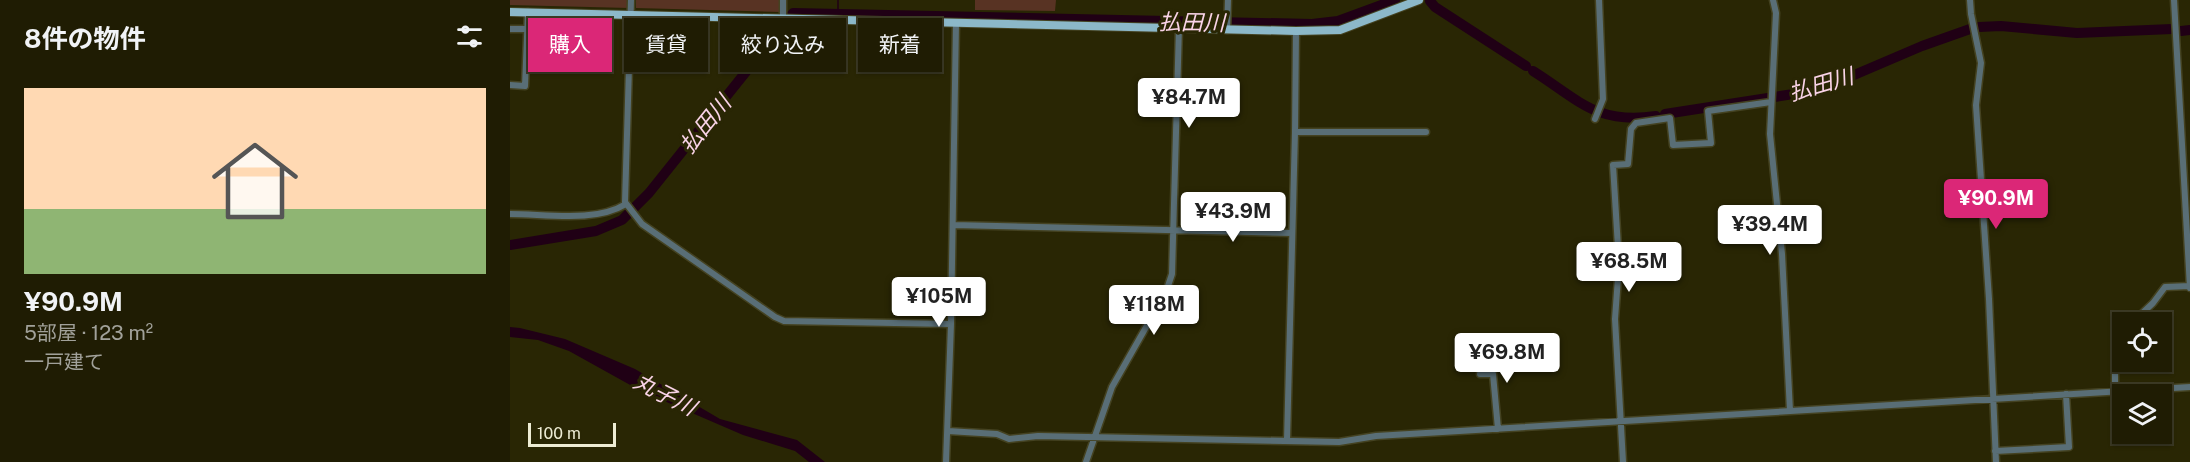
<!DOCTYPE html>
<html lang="ja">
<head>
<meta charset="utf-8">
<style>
	body { margin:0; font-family:"Public Sans","Noto Sans JP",sans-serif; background:#2c2912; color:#f1f3f6; height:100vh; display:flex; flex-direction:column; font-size:22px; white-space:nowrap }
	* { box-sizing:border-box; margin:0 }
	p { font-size:20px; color:#a1a19a }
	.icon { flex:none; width:33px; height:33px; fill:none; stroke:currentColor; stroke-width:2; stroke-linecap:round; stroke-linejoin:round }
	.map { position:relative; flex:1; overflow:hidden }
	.sheet { display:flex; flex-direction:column; background:#1f1c03; width:510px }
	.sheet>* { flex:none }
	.guide { position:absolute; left:18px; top:18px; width:570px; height:54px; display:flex; gap:12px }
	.tools { position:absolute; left:1602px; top:312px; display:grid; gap:12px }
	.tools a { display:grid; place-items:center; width:60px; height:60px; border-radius:0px; background:#1f1c03; box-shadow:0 2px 4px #0004,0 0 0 2px #3c3a25; font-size:30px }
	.scale { position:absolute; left:18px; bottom:15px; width:88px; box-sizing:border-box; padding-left:6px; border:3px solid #edecd4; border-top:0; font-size:16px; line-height:21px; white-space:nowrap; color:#edecd4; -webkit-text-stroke:4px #292604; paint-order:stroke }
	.price { position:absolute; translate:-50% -51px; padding:0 14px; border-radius:6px; background:#fff; color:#222; font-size:20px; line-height:39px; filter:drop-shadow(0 2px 3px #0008) }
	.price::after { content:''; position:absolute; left:50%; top:36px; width:18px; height:14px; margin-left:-9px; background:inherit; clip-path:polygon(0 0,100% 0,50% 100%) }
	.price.on { background:#db2777; color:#fff }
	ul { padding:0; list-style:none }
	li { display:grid; align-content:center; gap:12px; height:318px; padding:0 24px }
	li span { display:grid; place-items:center; height:186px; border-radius:0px; color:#555 }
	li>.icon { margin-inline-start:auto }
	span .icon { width:108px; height:108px; fill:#fffc; stroke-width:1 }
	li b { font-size:26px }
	h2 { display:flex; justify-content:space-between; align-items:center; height:72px; padding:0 24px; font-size:26px }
	.pill { padding:0 21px; border-radius:0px; background:#1f1c03; box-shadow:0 2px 4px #0004,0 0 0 2px #3c3a25; font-size:21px; line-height:54px }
	.pill.on { background:#db2777; color:#fff }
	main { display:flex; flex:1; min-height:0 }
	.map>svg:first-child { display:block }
	.green { fill:#583323 }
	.water { fill:#200015 }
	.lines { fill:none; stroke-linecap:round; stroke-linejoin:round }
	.stream { stroke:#200015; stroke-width:1.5 }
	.river { stroke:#200015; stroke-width:10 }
	.minor-casing { stroke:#444221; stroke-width:9 }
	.major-casing { stroke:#444221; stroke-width:10 }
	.minor { stroke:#596e76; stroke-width:6 }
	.major { stroke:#8cb8c9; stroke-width:8 }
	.labels { text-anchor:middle; stroke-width:6; stroke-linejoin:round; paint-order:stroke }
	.water-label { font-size:22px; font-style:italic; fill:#fad4e8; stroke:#292604 }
</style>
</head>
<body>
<main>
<section class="sheet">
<h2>8件の物件<svg class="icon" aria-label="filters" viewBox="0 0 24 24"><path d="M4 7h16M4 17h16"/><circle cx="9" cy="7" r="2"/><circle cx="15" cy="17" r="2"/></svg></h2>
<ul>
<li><span style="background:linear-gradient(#ffd9b3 65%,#8fb573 0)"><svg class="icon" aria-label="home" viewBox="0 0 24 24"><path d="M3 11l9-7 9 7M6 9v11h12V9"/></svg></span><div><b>¥90.9M</b><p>5部屋 · 123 m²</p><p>一戸建て</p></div></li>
</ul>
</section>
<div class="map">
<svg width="1680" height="462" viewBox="0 0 1680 462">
	<rect width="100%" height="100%" fill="#292604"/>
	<path class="green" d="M0,0H119V8L0,5Z
		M126,0H270V12L126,8Z
		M465,0H546L545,11L465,10Z"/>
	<path class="water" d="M0,327L10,328L55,339L125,369L210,419L287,440L315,462H299L285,451L233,435L131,391L59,351L28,340L0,337Z"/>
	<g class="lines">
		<path class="stream" d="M328,14V0"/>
		<path class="river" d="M920,1L925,7L1016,66
			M1469,27L1491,26L1567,33L1662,29
			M1671,31L1680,30
			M1023,71C1069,100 1087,125 1146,116
			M1155,114L1309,90L1412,46L1460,29
			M0,245L86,231L112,220L139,193L283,13L802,24L828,21L885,0"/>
		<g class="minor-casing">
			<path id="minor" d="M121,0L115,202L132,224L265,317L274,321L441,324
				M1263,0L1266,13L1260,134L1272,254L1280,411
				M1460,0L1461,14L1471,63L1466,105L1479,299L1486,462
				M1664,0L1680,288
				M273,20V0
				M0,29H17
				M717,30L718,0
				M0,85L15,86L18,12
				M1085,119L1093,99L1089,0
				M785,132H916
				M0,214C36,214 85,223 116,204
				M443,225L782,233
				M1623,322L1643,303L1655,287L1680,286
				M970,374H983L988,429
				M1605,391V358L1612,332
				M438,431L487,434L499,439L528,436L829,442L866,436L1680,387
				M777,440L785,132L786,31
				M1485,451L1559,447L1556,394
				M436,462L441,324L446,23
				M576,462L602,387L656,292L662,274L669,27
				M1113,462L1105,319L1109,264L1103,165L1118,164L1121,129L1126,123L1160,118L1163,145L1201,143L1198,111L1261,102"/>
		</g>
		<g class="major-casing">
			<path id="major" d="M0,12L786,31L830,30L909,0"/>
		</g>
		<use href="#minor" class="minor"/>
		<use href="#major" class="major"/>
	</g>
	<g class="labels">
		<g class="water-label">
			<text transform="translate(682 22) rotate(1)" y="8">払田川</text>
			<text transform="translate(1311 84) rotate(-16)" y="8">払田川</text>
			<text transform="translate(195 124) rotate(-51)" y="8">払田川</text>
			<text transform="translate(155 394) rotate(27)" y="8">丸子川</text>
		</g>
	</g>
</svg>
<div class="tools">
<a><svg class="icon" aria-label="locate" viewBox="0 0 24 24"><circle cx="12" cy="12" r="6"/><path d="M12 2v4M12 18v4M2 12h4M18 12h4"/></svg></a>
<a><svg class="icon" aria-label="layers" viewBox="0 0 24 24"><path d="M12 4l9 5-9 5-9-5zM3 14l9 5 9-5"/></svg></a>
</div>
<div class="scale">100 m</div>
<b class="price" style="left:679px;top:129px">¥84.7M</b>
<b class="price on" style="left:1486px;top:230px">¥90.9M</b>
<b class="price" style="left:723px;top:243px">¥43.9M</b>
<b class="price" style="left:1260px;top:256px">¥39.4M</b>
<b class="price" style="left:1119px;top:293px">¥68.5M</b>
<b class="price" style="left:429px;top:328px">¥105M</b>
<b class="price" style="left:644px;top:336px">¥118M</b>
<b class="price" style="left:997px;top:384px">¥69.8M</b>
<div class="guide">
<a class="pill on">購入</a>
<a class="pill">賃貸</a>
<a class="pill">絞り込み</a>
<a class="pill">新着</a>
</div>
</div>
</main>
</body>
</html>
